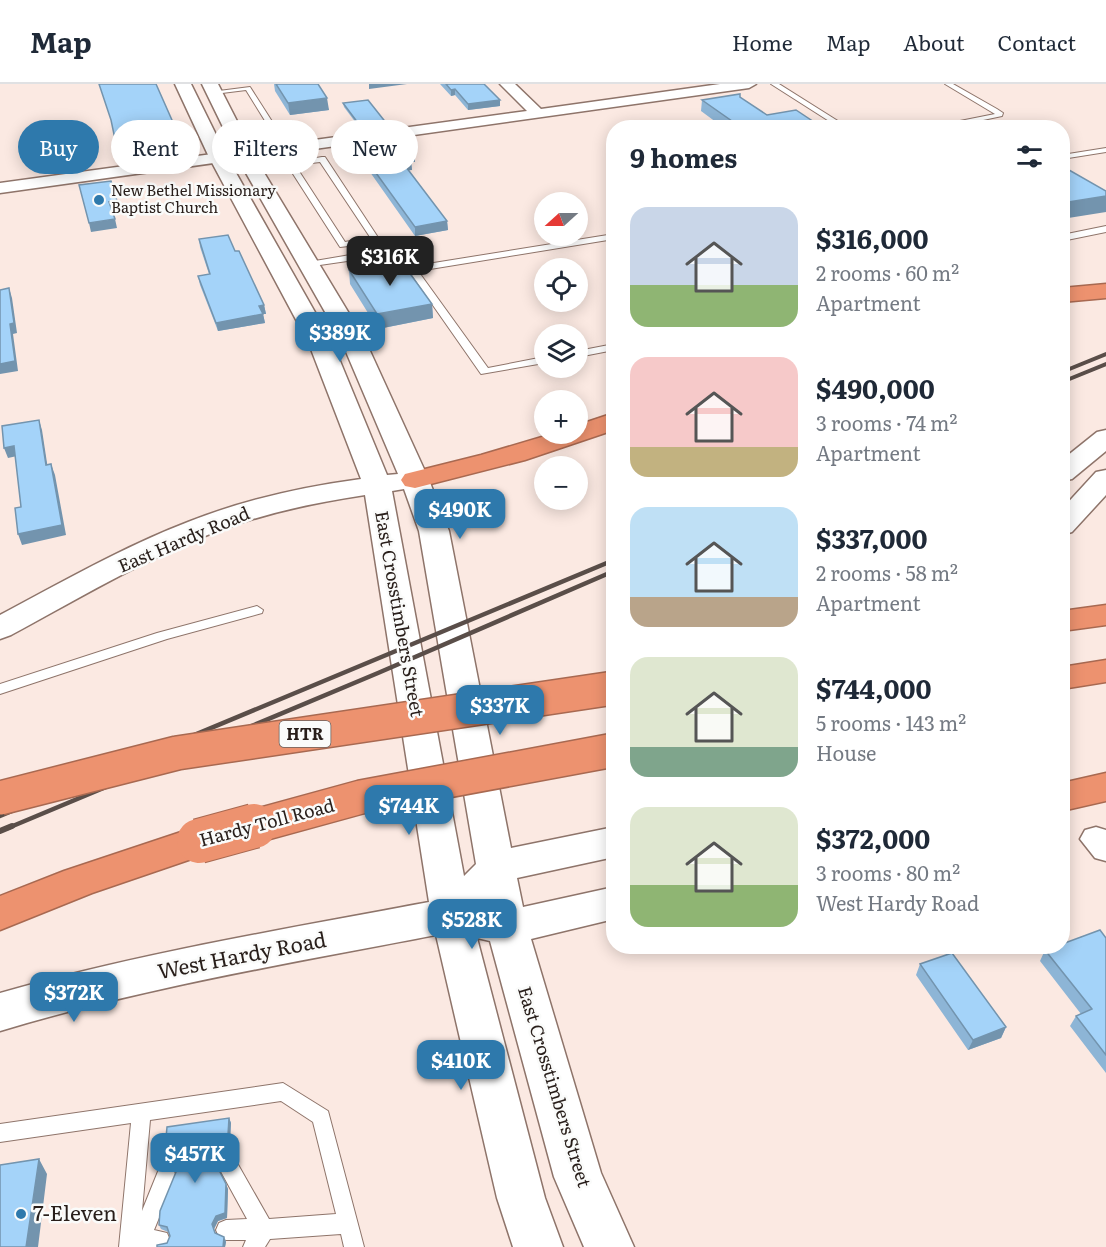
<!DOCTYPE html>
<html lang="en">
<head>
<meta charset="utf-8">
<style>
	body { margin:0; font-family:Literata,serif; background:#f6f6f7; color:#1f2937; height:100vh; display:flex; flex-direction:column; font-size:22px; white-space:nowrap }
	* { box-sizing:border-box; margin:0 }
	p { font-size:20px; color:#747a83 }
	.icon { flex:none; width:33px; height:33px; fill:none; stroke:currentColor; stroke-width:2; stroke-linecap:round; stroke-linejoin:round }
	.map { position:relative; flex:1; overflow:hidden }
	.side { position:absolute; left:606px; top:36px; width:464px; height:834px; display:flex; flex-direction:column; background:#fff; border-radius:24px; box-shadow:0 3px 15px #0003 }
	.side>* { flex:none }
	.top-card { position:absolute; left:18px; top:36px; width:498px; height:54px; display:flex; gap:12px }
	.needle { width:39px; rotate:249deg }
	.buttons { position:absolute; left:534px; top:108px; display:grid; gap:12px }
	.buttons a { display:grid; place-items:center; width:54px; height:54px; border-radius:50%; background:#fff; box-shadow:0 3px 15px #0003; font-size:30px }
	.price { position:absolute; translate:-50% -51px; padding:0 14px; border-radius:12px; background:#2e79ac; color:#fff; font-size:20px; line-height:39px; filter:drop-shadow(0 2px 3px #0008) }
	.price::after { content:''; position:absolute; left:50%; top:36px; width:18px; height:14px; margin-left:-9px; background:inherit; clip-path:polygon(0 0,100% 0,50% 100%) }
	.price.on { background:#222; color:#fff }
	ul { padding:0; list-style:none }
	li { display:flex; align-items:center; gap:18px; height:150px; padding:0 24px }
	li span { display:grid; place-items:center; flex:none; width:168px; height:120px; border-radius:18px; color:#555 }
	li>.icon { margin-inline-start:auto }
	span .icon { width:72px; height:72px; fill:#fffc; stroke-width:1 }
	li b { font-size:26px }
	h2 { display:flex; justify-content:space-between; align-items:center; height:72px; padding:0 24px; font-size:26px }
	.chip { padding:0 21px; border-radius:27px; background:#fff; box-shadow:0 3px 15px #0003; font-size:21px; line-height:54px }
	.chip.on { background:#2e79ac; color:#fff }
	header { display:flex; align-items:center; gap:36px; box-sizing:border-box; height:84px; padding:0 30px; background:#fff; border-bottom:2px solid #e0e1e3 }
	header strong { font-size:28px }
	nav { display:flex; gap:33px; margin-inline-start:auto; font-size:21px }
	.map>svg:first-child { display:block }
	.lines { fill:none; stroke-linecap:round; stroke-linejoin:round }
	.service-casing { stroke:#8e746a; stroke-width:2 }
	.minor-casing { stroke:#8e746a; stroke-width:3 }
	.secondary-casing { stroke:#8e746a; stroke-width:3 }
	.motorway-casing { stroke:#a86951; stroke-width:3 }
	.service { fill:#fff; fill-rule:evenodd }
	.minor { fill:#fff; fill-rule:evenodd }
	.secondary { fill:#fff; fill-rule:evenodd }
	.motorway { fill:#ed926f; fill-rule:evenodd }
	.rail-far2 { stroke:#5a4e49; stroke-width:4 }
	.rail-far1 { stroke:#5a4e49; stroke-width:4.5 }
	.rail { stroke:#5a4e49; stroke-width:6 }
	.motorway-bridge-far1-casing { stroke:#a86951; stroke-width:36; stroke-linecap:butt }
	.motorway-bridge-casing { stroke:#a86951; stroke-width:46; stroke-linecap:butt }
	.motorway-bridge-far1 { stroke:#ed926f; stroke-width:33 }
	.motorway-bridge { stroke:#ed926f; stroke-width:44 }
	.wall { fill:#8db5d6 }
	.shaded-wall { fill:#7394ae }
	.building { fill:#a4d3f9; stroke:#7394ae; stroke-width:1.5 }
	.poi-dot { fill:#2e79ac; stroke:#fafbfa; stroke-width:2 }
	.labels { text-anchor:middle; stroke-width:5; stroke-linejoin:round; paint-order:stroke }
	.far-poi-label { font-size:15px; fill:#281e1a; stroke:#fafbfa; text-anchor:start }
	.shield { fill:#fafbfa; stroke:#67605d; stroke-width:1.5 }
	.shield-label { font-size:16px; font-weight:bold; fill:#281e1a }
	.street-label { font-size:18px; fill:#281e1a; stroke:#fafbfa }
	.near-street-label { font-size:21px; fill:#281e1a; stroke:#fafbfa }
	.near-poi-label { font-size:21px; fill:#281e1a; stroke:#fafbfa; text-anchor:start }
</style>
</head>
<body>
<header>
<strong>Map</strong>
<nav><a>Home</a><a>Map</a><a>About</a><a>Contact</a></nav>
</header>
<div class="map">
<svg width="1106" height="1163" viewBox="0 0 1106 1163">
	<rect width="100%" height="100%" fill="#fbe9e2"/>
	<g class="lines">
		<g class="service-casing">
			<path id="service" d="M771,0H779L849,44H840Z
				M945,0H953L997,25L1003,29L1002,32L955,42L893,44L927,37L955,38L995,30Z
				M250,3L273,39L289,37H292V41L230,48L229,46L233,44L267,40L246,6L214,10L211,8Z
				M1106,64V68L1062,75V71Z
				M322,73H325L379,155L364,160L371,169L408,173L415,182L614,150V155L418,187L488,284L544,273V279L481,290L402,177L368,174L306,183L305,181L309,178L362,169L357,161L340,163L286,79ZM320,78L370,153L345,158L295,81Z
				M1106,142V148L1062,157V151Z
				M614,260V266L578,273V267Z
				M257,522L263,526L262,529L167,555L0,610V600L157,549Z
				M283,999L328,1027L364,1163H344L341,1150L270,1155L265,1163H243L246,1156H226L219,1153L216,1146L219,1139L226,1136L247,1135L219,1084L222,1077L229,1075L236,1077L269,1135L336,1130L313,1038L281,1017L150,1036L142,1127L159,1085L166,1082L173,1085L176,1092L154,1146L167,1149L170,1156L167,1163H119L131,1039L0,1058V1040Z"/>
		</g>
		<g class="minor-casing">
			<path id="minor" d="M500,0H515L541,25L720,0H756L749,4L0,109V99L527,27Z
				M1096,743L1106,746V777L1095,774L1080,755L1085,746Z"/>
		</g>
		<g class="secondary-casing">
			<path id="secondary" d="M175,0H191L227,73L333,260L387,391L398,390L341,256L242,82L202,0H218L260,82L365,256L429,396L449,447L511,764L614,743V773L517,794L523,823L614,803V835L531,855L601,1089L634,1163H584L554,1093L490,857L477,854L545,1114L563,1163H513L497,1114L436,851C290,879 142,904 0,947V909C140,869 286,845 429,818L365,411C312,419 260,430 210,450C141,477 76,516 11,551L0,555V531C62,498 123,463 188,438C243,416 302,403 361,395L309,260L209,73ZM404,405L419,447L476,780L464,792L392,407Z
				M1106,346V367L1072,395L1062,397V376L1097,348Z
				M1106,386V411L1072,448L1062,451V425L1096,388Z"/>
		</g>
		<g class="motorway-casing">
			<path id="motorway" d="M1106,200V214L1062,218V204Z
				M614,329V346L525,376L415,404L405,402L401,396L405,390L481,371L552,350H578V341Z
				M1106,521V541L1062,547V527Z
				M1106,576V598L1062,605V583Z
				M1106,689V717L1062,727V699Z
				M199,742L212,746L218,757L212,768L92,809L0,846V812L64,787Z"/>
		</g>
		<use href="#service" class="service"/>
		<use href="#minor" class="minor"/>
		<use href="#secondary" class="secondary"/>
		<use href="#motorway" class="motorway"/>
		<path class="rail-far2" d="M1062,288L1106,270
			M1062,298L1106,280"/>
		<path class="rail-far1" d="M0,732L614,476
			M8,744L378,589L614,487"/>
		<path class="rail" d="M0,747L12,742"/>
		<g class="motorway-bridge-far1-casing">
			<path id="motorway-bridge-far1" d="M0,714L177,669L614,604
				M248,744L361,713L614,666"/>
		</g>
		<g class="motorway-bridge-casing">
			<path id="motorway-bridge" d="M199,757L254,742"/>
		</g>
		<use href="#motorway-bridge-far1" class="motorway-bridge-far1"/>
		<use href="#motorway-bridge" class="motorway-bridge"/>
	</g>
	<path class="wall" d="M274,0H318L329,26L290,31L275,7Z
		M440,0H484L500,22L468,26L455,11L451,12Z
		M740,13L767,31L823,44H724L701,27L702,16Z
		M343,19L387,40L388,44L362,47L344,23Z
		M370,52L415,78H411L412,86H408L447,137L448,146L415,152L358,71V64L372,61L370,59Z
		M199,155L235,167L264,221L266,230H263L265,239L218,247L200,201L198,192L209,190L200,163Z
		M349,186L432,220L433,234L378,245L350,200Z
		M1106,854V989L1070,942L1076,932L1081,930L1040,877L1045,866Z
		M920,880L1006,943L1001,954L968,966L916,891Z
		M229,1034L231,1039L229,1073L221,1075L217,1083L228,1105L227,1134L218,1137L214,1145L215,1149L224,1153L226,1158L225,1163H157L167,1159L170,1152L168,1148L161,1145L159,1141L176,1088L174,1084L167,1080L164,1075Z"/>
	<path class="shaded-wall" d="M369,0H407L369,5Z
		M455,5V11L451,12V6Z
		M327,14L329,26L290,31L288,19Z
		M500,16V22L468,26V20Z
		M387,40L388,44L362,47L361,43Z
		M179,52L180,58L118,66L116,60Z
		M415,70V78H411L412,86L403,87V79L406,71Z
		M1106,112V128L1062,135V119Z
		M117,117L119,126L111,127L109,118Z
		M115,135L117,144L91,148L89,139Z
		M447,137L448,146L415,152V143Z
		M9,204L12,214L17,249L13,250L18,287L0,290V280Z
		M432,220L433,234L378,245L377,230Z
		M264,221L266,230H263L265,239L218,247L216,239L259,222Z
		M39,336L42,346L49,392L46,381Z
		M14,362L17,372L8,374L4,364Z
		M51,380L55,391L66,451L22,461L18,450Z
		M1006,943L1001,954L968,966L973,956Z
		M229,1034L231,1039L229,1073L221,1075L217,1083L215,1078Z
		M39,1075L47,1090L38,1163H26Z
		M226,1100L228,1105L227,1134L218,1137L214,1145L217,1154L212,1140Z
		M224,1153L226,1158L225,1163H223Z"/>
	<path class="building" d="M99,0H156L179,52L116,60L111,36Z
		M276,0H318L327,14L288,19Z
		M446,0H484L500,16L468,20L455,5L451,6Z
		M740,10V13L767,31L796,26L823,44H742L702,16Z
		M368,16L387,40L361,43L343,19Z
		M397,48L415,70L406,71L411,78L403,79L447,137L415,143L358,64L377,61L370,52Z
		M1062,82L1106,107V112L1062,119Z
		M111,97L117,117L109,118L115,135L89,139L79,101Z
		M228,151L235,167H239L264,221L259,222L263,230L216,239L198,192L210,190L199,155Z
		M401,177L432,220L377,230L349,186Z
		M9,204L14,239L10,240L15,277L0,280V206Z
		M39,336L46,381L51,380L62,441L18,450L15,424L21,423L14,362L4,364L2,342Z
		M1100,846L1106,854V971L1076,932L1092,925L1045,866L1056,862H1062V860Z
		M952,869L1006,943L973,956L920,880Z
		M229,1034L227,1068L219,1070L215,1078L226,1100L225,1129L216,1132L212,1140L215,1149L224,1153L223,1163H157V1161L167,1159L170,1152L167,1143L159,1141L160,1127L176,1088L173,1079L164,1075L167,1043Z
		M39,1075L26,1163H0V1081Z"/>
	<g class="poi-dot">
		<circle cx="99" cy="116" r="6"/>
		<circle cx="21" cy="1130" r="6"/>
	</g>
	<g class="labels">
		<g class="far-poi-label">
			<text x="111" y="112">New Bethel Missionary<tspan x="111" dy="17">Baptist Church</tspan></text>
		</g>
		<rect class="shield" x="279.5" y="637" width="51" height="26" rx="4.5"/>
		<g class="shield-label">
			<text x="305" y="656">HTR</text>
		</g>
		<g class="street-label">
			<text transform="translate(184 456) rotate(-23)" y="6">East Hardy Road</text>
			<text transform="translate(399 530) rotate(80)" y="6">East Crosstimbers Street</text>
			<text transform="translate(267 739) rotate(-15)" y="6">Hardy Toll Road</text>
			<text transform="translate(554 1003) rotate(73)" y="6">East Crosstimbers Street</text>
		</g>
		<g class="near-street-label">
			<text transform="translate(242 872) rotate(-11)" y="7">West Hardy Road</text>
		</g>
		<g class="near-poi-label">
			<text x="33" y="1137">7-Eleven</text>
		</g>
	</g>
</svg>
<div class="buttons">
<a><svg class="needle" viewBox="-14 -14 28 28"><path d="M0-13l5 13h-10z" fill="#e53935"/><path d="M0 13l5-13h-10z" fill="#747a83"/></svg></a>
<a><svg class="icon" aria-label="locate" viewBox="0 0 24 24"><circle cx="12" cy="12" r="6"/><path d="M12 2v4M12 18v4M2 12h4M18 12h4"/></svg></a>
<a><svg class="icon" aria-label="layers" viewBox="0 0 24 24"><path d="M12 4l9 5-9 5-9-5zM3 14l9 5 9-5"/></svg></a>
<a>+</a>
<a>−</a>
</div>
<b class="price on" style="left:390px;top:203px">$316K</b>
<b class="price" style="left:340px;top:279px">$389K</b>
<b class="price" style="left:460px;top:456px">$490K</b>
<b class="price" style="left:500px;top:652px">$337K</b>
<b class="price" style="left:409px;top:752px">$744K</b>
<b class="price" style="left:472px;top:866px">$528K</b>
<b class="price" style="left:74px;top:939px">$372K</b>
<b class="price" style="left:461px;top:1007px">$410K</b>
<b class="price" style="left:195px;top:1100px">$457K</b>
<div class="top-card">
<a class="chip on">Buy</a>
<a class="chip">Rent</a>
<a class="chip">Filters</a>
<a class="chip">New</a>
</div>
<section class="side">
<h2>9 homes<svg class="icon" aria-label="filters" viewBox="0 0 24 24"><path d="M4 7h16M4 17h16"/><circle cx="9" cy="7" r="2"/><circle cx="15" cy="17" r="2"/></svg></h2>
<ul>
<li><span style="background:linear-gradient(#c9d6e8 65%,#8fb573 0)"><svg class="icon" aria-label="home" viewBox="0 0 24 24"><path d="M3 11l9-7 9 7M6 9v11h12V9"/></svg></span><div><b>$316,000</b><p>2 rooms · 60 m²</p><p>Apartment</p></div></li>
<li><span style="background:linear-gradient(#f6c9c9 75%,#c2b280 0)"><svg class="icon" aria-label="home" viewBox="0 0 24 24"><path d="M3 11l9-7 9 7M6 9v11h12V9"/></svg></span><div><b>$490,000</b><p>3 rooms · 74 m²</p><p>Apartment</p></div></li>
<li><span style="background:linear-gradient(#bfe0f5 75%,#b9a48a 0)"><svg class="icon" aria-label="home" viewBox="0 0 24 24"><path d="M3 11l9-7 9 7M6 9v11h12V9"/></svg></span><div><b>$337,000</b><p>2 rooms · 58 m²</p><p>Apartment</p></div></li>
<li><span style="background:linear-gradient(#dfe7d0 75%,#7fa58c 0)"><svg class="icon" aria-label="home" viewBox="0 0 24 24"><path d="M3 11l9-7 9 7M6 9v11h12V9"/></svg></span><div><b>$744,000</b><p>5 rooms · 143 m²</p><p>House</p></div></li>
<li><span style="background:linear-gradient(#dfe7d0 65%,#8fb573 0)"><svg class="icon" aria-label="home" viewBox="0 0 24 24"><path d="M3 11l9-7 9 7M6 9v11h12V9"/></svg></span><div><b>$372,000</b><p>3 rooms · 80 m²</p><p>West Hardy Road</p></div></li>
</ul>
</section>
</div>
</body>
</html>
